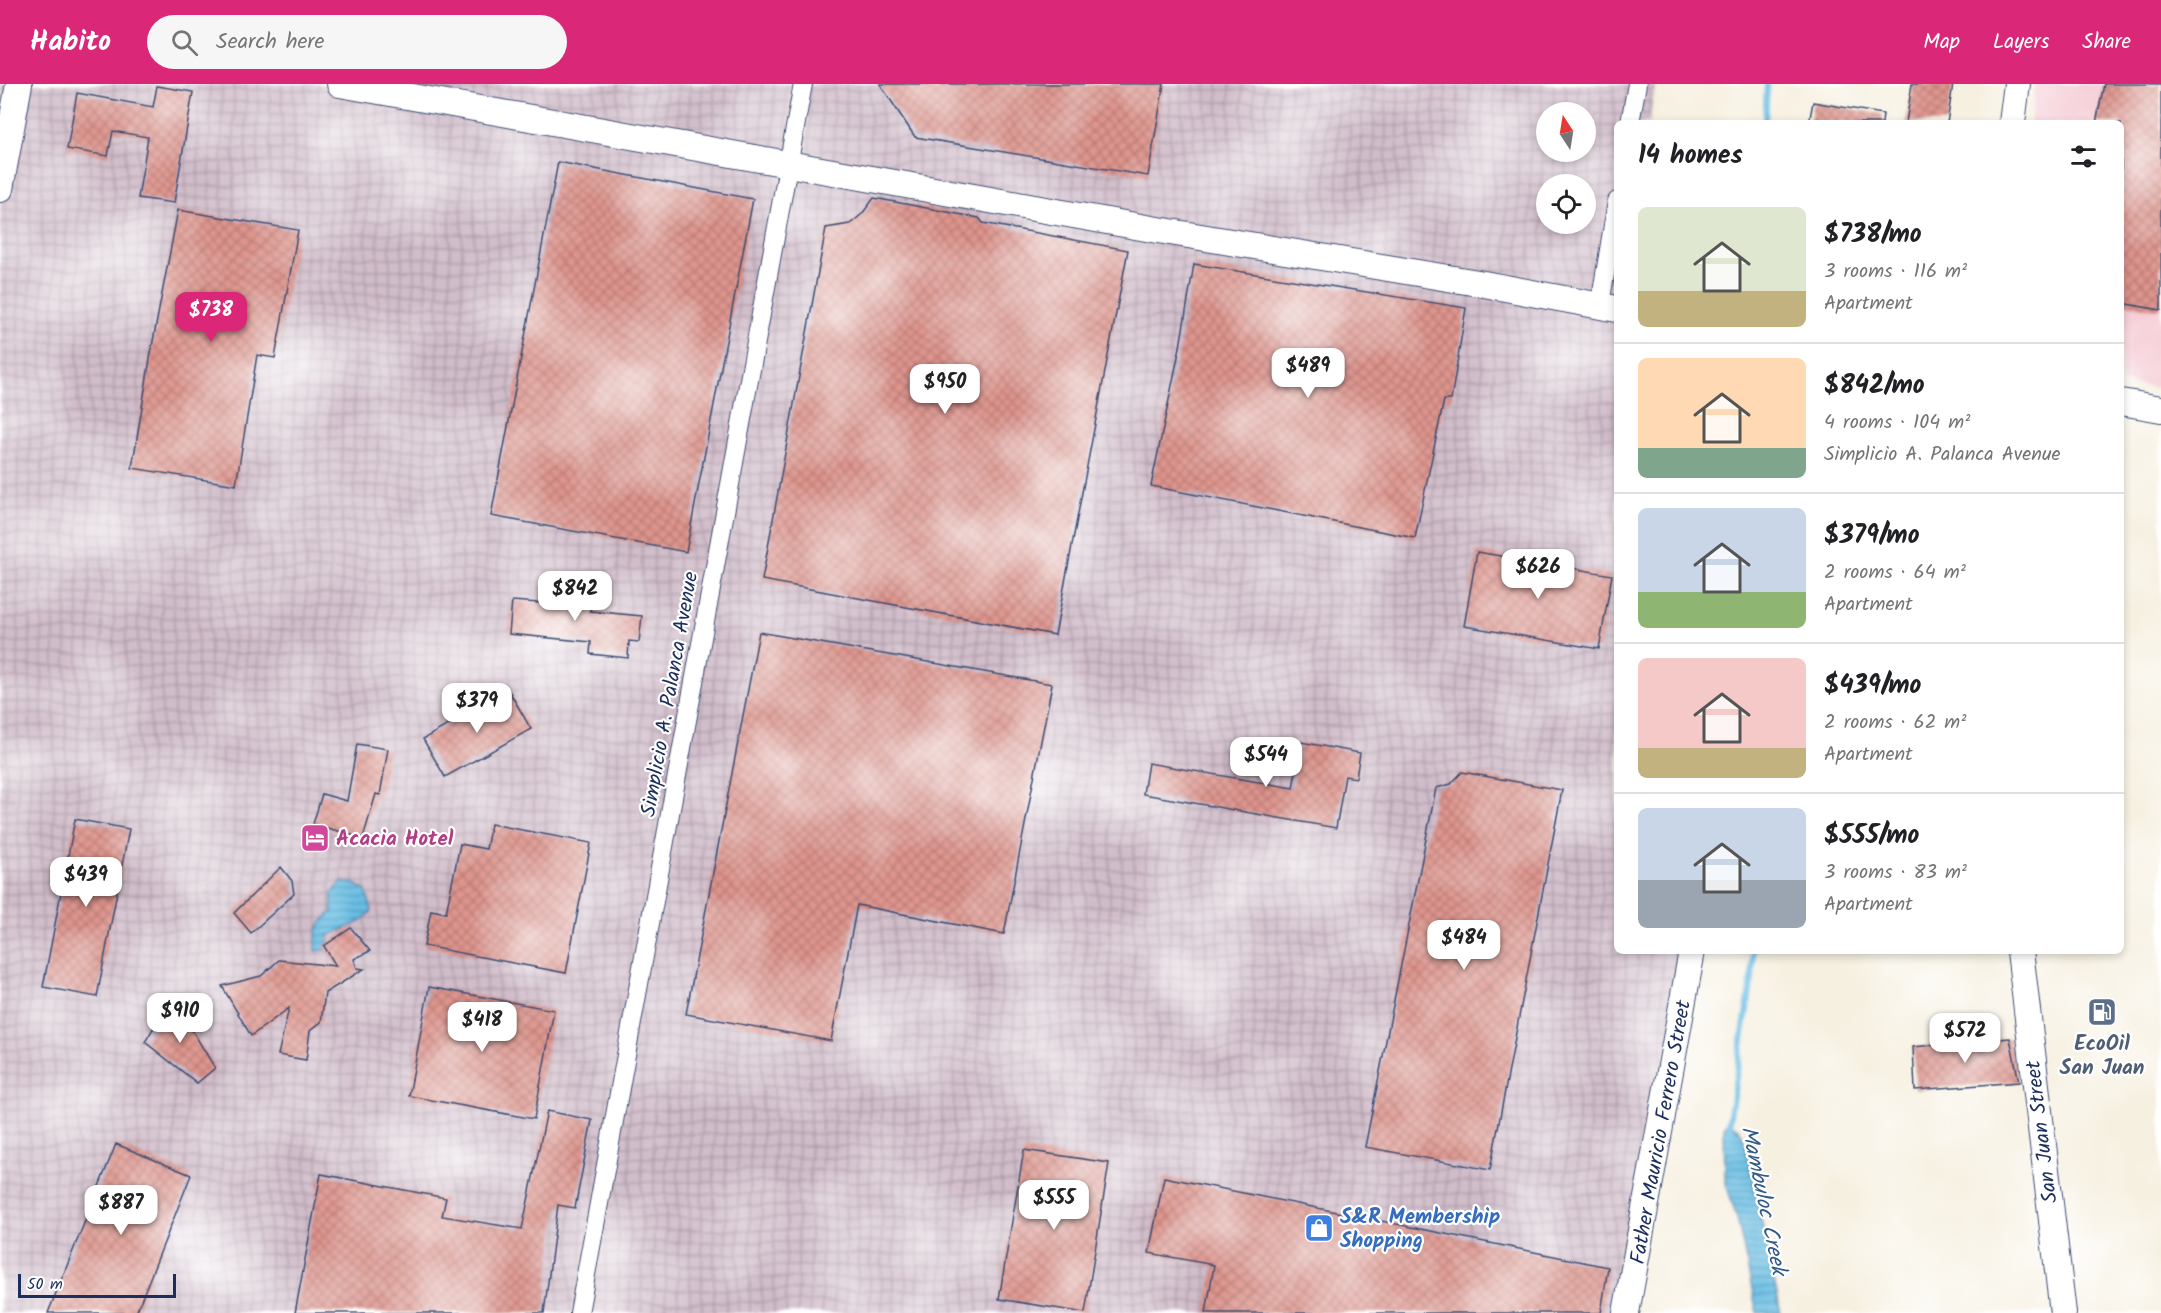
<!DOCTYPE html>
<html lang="en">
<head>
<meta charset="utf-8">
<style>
	body { margin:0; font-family:Kalam,sans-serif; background:#f6f6f6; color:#202124; height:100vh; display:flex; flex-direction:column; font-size:22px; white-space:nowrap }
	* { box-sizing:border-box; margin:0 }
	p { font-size:20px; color:#757577 }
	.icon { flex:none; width:33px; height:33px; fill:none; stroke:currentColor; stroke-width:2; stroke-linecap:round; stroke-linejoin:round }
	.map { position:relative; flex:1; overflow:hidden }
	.panel { position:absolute; left:1614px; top:36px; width:510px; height:834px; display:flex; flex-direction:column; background:#fff; border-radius:9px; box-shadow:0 3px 9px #0003 }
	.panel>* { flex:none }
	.needle { width:39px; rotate:348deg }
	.controls { position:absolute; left:1536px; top:18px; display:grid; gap:12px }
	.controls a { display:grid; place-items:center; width:60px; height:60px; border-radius:50%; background:#fff; box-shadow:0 3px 9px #0003; font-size:30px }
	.scale { position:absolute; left:18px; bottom:15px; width:158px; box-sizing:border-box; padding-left:6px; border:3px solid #1b2f5e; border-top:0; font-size:16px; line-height:21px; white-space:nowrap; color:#1b2f5e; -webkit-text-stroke:4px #fff; paint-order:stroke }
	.price { position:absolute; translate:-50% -51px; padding:0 14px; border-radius:12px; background:#fff; color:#222; font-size:20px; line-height:39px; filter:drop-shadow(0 2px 3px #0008) }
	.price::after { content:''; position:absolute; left:50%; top:36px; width:18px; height:14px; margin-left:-9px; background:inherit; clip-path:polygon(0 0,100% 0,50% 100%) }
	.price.current { background:#db2777; color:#fff }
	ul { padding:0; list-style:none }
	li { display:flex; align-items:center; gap:18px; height:150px; padding:0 24px }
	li+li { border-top:2px solid #e0e0e0 }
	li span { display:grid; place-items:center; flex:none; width:168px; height:120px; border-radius:9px; color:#555 }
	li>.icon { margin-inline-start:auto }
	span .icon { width:72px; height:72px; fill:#fffc; stroke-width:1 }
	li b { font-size:26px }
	h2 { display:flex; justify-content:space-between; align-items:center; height:72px; padding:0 24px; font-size:26px }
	header { display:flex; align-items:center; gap:36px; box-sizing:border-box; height:84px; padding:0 30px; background:#db2777; color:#fff }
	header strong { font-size:28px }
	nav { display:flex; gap:33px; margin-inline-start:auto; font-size:21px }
	.search { width:420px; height:54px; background:#f6f6f6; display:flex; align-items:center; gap:15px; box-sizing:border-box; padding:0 21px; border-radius:33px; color:#757577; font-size:22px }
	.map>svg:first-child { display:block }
	.built { fill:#f6cfd8 }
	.industrial { fill:url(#industrial-grid); fill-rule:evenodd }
	.water { fill:url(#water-rules); stroke:#4076a0; stroke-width:1.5 }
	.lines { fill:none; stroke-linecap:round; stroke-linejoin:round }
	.stream { stroke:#66bde3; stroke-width:6 }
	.building { fill:url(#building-cross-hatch) }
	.street-casing { stroke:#3c4c72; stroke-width:20 }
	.secondary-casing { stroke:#3c4c72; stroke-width:28 }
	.street { stroke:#fff; stroke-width:18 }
	.secondary { stroke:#fff; stroke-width:26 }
	.labels { text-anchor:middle; stroke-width:4.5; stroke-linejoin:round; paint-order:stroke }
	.street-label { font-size:21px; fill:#1b2f5e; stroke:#fff }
	.hotel-label { font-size:21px; font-weight:bold; fill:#b23c85; stroke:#fff; text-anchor:start }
	.service-label { font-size:21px; font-weight:bold; fill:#4e5e75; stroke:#fff }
	.shop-label { font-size:21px; font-weight:bold; fill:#366cbe; stroke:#fff; text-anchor:start }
	.water-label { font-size:22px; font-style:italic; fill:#325a86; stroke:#fff }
</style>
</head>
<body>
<header>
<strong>Habito</strong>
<div class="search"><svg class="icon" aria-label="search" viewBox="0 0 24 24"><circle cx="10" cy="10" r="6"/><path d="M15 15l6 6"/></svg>Search here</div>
<nav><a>Map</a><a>Layers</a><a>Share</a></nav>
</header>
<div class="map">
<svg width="2161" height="1229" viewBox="0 0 2161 1229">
	<defs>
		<pattern id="industrial-grid" width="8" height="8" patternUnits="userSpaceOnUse" patternTransform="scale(1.5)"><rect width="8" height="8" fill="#d1bdca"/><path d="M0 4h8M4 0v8" fill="none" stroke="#a99aa7"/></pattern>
		<pattern id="water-rules" width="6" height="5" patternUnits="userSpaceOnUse" patternTransform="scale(1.5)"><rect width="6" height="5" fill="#66bde3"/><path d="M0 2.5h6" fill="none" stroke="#539abb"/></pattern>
		<pattern id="building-cross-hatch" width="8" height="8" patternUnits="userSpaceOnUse" patternTransform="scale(1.5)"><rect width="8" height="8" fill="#df958d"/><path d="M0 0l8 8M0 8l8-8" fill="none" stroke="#b47a76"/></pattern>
	</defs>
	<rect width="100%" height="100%" fill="#fff"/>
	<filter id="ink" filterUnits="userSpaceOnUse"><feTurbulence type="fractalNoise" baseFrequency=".0167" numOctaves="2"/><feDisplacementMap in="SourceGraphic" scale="12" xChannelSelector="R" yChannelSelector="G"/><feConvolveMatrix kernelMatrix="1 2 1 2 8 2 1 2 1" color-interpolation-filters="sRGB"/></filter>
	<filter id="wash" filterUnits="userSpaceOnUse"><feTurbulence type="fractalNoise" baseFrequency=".008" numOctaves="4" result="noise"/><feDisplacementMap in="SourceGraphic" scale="24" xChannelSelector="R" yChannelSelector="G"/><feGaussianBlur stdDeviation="1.35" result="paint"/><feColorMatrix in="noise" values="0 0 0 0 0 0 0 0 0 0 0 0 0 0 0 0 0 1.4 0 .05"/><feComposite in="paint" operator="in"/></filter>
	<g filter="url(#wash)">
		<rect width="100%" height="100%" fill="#f6f0e0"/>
		<path class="built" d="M2036,0H2161V305L2121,298V39H2030Z"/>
		<path class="industrial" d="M0,0H1656L1649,39H1617V867H1688L1613,1229H0ZM1546,28H1586V68H1546ZM1546,100H1586V140H1546Z"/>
		<path class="water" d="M342,798L355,800L366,807L372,827L362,837L328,852L327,866L316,867C315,845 316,843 332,828V809Z
			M1727,1038L1739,1045L1744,1055L1781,1229H1757L1738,1138L1725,1096L1724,1044Z"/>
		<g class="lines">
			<path class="stream" d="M1765,39L1767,0
				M1731,1047L1729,1037L1752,894L1753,867"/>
		</g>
		<g id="blocks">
			<path class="building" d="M880,0H1164L1148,92L915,53Z
				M1912,0H1953L1947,39H1906Z
				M2104,0H2161V226L2121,219V39H2096Z
				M157,2L193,8L174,119L138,114L148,53L113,47L108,72L67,65L77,9L153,23Z
				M1813,18L1883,30L1882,39H1809Z
				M558,78L753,115L686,468L491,432Z
				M874,114L979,134L983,139L1128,166L1055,551L762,496L826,144L850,140L862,130Z
				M178,126L298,146L275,274L257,271L236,401L132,384L153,257Z
				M1194,180L1466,224L1451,316H1444L1415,454L1151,402L1180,263Z
				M1477,468L1612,491L1599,565L1464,542Z
				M540,502L592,508L590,527L642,532L639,558L629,557L628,574L590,570L591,558L509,550L512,517L539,519Z
				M759,548L1052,600L1004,850L857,821L831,957L686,930Z
				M509,607L531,645L445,693L423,655Z
				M1301,658L1360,669L1356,694L1345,692L1336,744L1143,710L1148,679L1293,704Z
				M357,660L388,665L380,711L376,710L363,754L313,740L322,710L347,717Z
				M1462,688L1562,706L1490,1086L1365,1063L1436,704L1451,700Z
				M75,735L129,745L97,913L43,903Z
				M491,740L591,759L566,889L424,862L431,826L446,829L460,760L486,765Z
				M281,783L292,797L294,810L251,849L234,829Z
				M351,844L370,867L354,875L357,884L364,885L325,909L321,938L310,947L306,976L278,971L289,924L251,952L222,902L261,892L279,876L336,882L324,862Z
				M429,903L554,926L534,1035L409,1012Z
				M172,913L215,984L197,999L145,958Z
				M2010,954L2019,998L1915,1006L1913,963Z
				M547,1027L592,1036L575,1124L558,1121L544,1229H295L321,1090L446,1114L442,1132L522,1145Z
				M116,1060L191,1091L136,1229H48Z
				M1024,1066L1109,1079L1085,1229L999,1215Z
				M1164,1093L1608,1183L1601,1229H1206L1214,1181L1149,1169Z"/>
		</g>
	</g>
	<g filter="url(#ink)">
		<use href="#blocks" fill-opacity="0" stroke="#3c4c72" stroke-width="1.5"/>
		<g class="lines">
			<g class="street-casing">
				<path id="street" d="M1630,39L1637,0
					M1600,221L1617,117
					M579,1229L803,0"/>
			</g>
			<g class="secondary-casing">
				<path id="secondary" d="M340,0L1152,145L1484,200L1617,225
					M2012,39L2017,0
					M0,105L19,0
					M2121,318L2161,325
					M2020,867L2063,1229
					M1626,1229L1692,867"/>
			</g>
			<use href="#street" class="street"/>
			<use href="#secondary" class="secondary"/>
		</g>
	</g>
	<defs>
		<g id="hotel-square" transform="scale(1.5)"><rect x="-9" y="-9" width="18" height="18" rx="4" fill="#d1479c" stroke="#fff"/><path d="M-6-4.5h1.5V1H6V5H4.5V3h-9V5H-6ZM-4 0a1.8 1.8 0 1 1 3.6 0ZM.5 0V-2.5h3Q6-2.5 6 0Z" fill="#fff"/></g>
		<g id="fuel-square" transform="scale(1.5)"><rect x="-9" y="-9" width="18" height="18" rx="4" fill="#5c6f8a" stroke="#fff"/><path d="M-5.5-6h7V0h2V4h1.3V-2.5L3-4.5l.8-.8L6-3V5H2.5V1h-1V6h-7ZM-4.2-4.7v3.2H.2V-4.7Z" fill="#fff"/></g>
		<g id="shop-square" transform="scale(1.5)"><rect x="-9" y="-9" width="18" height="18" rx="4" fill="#3f7fe0" stroke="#fff"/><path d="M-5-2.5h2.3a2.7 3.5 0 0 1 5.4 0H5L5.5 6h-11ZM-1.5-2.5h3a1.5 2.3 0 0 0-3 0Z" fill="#fff"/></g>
	</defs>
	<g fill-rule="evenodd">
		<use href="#hotel-square" x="315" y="754"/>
		<use href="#fuel-square" x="2102" y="928"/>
		<use href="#shop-square" x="1319" y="1144"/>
	</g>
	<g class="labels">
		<g class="street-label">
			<text transform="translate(669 610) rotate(-80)" y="7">Simplicio A. Palanca Avenue</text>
			<text transform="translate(1660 1048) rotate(-80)" y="7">Father Mauricio Ferrero Street</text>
			<text transform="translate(2041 1048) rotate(-97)" y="7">San Juan Street</text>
		</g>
		<g class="hotel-label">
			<text x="336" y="761">Acacia Hotel</text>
		</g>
		<g class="service-label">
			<text x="2102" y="966">EcoOil<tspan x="2102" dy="24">San Juan</tspan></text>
		</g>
		<g class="shop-label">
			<text x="1340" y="1139">S&amp;R Membership<tspan x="1340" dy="24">Shopping</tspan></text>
		</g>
		<g class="water-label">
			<text transform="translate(1765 1116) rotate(78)" y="8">Mambuloc Creek</text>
		</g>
	</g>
</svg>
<div class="controls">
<a><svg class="needle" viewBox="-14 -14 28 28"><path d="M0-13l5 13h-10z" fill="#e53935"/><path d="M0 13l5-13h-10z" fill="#757577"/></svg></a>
<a><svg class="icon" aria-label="locate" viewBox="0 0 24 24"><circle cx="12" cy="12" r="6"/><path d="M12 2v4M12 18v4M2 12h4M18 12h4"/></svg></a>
</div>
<div class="scale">50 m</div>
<b class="price current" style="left:211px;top:259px">$738</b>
<b class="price" style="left:1308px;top:315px">$489</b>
<b class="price" style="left:945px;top:331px">$950</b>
<b class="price" style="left:1538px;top:516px">$626</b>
<b class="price" style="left:575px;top:538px">$842</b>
<b class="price" style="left:477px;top:650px">$379</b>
<b class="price" style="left:1266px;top:704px">$544</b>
<b class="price" style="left:86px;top:824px">$439</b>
<b class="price" style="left:1464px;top:887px">$484</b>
<b class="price" style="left:180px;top:960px">$910</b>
<b class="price" style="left:482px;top:969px">$418</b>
<b class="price" style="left:1965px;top:980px">$572</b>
<b class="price" style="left:1054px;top:1147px">$555</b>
<b class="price" style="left:121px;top:1152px">$887</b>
<section class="panel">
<h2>14 homes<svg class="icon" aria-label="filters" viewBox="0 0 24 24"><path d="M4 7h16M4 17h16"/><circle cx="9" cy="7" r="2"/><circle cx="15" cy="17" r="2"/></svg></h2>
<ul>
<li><span style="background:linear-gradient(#dfe7d0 70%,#c2b280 0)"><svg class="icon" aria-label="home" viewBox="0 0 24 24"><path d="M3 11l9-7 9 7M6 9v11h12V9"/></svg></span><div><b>$738/mo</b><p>3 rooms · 116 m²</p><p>Apartment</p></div></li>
<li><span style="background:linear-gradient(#ffd9b3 75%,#7fa58c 0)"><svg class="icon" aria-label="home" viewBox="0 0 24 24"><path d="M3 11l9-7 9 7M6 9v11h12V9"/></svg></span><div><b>$842/mo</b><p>4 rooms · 104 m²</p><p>Simplicio A. Palanca Avenue</p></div></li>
<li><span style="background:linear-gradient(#c9d6e8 70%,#8fb573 0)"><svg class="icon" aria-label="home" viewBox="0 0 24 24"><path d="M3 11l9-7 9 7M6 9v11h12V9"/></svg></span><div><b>$379/mo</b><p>2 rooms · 64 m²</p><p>Apartment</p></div></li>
<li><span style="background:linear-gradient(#f6c9c9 75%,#c2b280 0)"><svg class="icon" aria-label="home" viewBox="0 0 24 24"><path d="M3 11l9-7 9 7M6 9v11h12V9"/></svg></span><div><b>$439/mo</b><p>2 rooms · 62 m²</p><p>Apartment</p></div></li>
<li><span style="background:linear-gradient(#c9d6e8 60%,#9aa5b1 0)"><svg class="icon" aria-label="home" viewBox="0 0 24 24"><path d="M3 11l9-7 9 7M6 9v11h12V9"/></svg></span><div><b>$555/mo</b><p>3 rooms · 83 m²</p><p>Apartment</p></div></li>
</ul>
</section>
</div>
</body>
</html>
